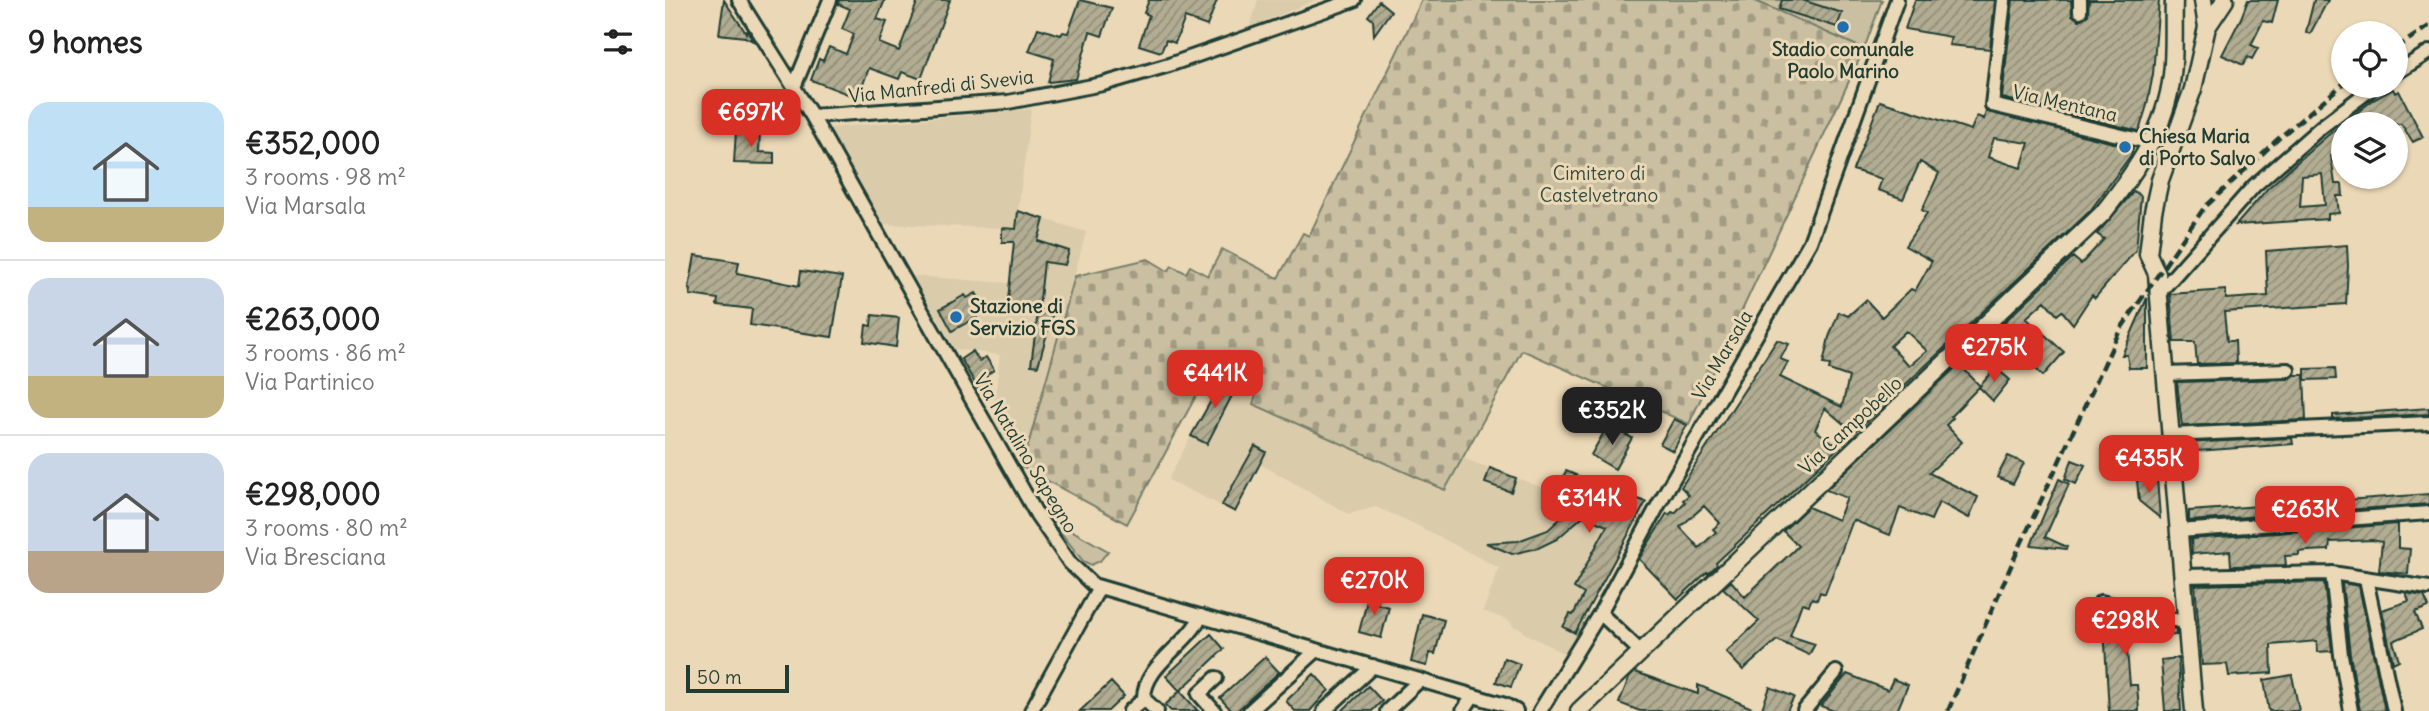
<!DOCTYPE html>
<html lang="en">
<head>
<meta charset="utf-8">
<style>
	body { margin:0; font-family:Delius,sans-serif; background:#f2f2f2; color:#222; height:100vh; display:flex; flex-direction:column; font-size:26px; white-space:nowrap }
	* { box-sizing:border-box; margin:0 }
	p { font-size:23px; color:#767676 }
	.icon { flex:none; width:38px; height:38px; fill:none; stroke:currentColor; stroke-width:2; stroke-linecap:round; stroke-linejoin:round }
	.map { position:relative; flex:1; overflow:hidden }
	.sheet { display:flex; flex-direction:column; background:#fff; width:665px }
	.sheet>* { flex:none }
	.controls { position:absolute; left:1666px; top:21px; display:grid; gap:14px }
	.controls a { display:grid; place-items:center; width:77px; height:77px; border-radius:50%; background:#fff; box-shadow:0 2px 5px #0004; font-size:35px }
	.scale { position:absolute; left:21px; bottom:18px; width:103px; box-sizing:border-box; padding-left:7px; border:4px solid #1f3d34; border-top:0; font-size:19px; line-height:24px; white-space:nowrap; color:#1f3d34; -webkit-text-stroke:5px #ebd8b6; paint-order:stroke }
	.price { position:absolute; translate:-50% -60px; padding:0 16px; border-radius:14px; background:#d93025; color:#fff; font-size:23px; line-height:46px; filter:drop-shadow(0 2px 4px #0008) }
	.price::after { content:''; position:absolute; left:50%; top:42px; width:21px; height:16px; margin-left:-10px; background:inherit; clip-path:polygon(0 0,100% 0,50% 100%) }
	.price.active { background:#222; color:#fff }
	ul { padding:0; list-style:none }
	li { display:flex; align-items:center; gap:21px; height:175px; padding:0 28px }
	li+li { border-top:2px solid #e0e0e0 }
	li span { display:grid; place-items:center; flex:none; width:196px; height:140px; border-radius:21px; color:#555 }
	li>.icon { margin-inline-start:auto }
	span .icon { width:84px; height:84px; fill:#fffc; stroke-width:1 }
	li b { font-size:30px }
	h2 { display:flex; justify-content:space-between; align-items:center; height:84px; padding:0 28px; font-size:30px }
	main { display:flex; flex:1; min-height:0 }
	.map>svg:first-child { display:block }
	.built { fill:#dacbab }
	.green { fill:#cabfa1; stroke:#747e6a; stroke-width:2 }
	.cemetery { fill:url(#cemetery-stones); stroke:#747e6a; stroke-width:2 }
	.building { fill:url(#building-hatch); stroke:#1f3d34; stroke-width:2; fill-rule:evenodd }
	.lines { fill:none; stroke-linecap:round; stroke-linejoin:round }
	.street-casing { stroke:#1f3d34; stroke-width:18 }
	.secondary-casing { stroke:#1f3d34; stroke-width:21 }
	.street { stroke:#ebd8b6; stroke-width:12 }
	.secondary { stroke:#ebd8b6; stroke-width:16 }
	.rail { stroke:#1f3d34; stroke-width:4.5; stroke-dasharray:10 5; stroke-linecap:butt }
	.poi-dot { fill:#1f6fb2; stroke:#ebd8b6; stroke-width:2.5 }
	.labels { text-anchor:middle; stroke-width:6; stroke-linejoin:round; paint-order:stroke }
	.poi-label { font-size:19px; font-weight:bold; fill:#1f3d34; stroke:#ebd8b6; text-anchor:start }
	.street-label { font-size:19px; fill:#1f3d34; stroke:#ebd8b6 }
	.park-label { font-size:19px; fill:#304a3f; stroke:#ebd8b6 }
</style>
</head>
<body>
<main>
<section class="sheet">
<h2>9 homes<svg class="icon" aria-label="filters" viewBox="0 0 24 24"><path d="M4 7h16M4 17h16"/><circle cx="9" cy="7" r="2"/><circle cx="15" cy="17" r="2"/></svg></h2>
<ul>
<li><span style="background:linear-gradient(#bfe0f5 75%,#c2b280 0)"><svg class="icon" aria-label="home" viewBox="0 0 24 24"><path d="M3 11l9-7 9 7M6 9v11h12V9"/></svg></span><div><b>€352,000</b><p>3 rooms · 98 m²</p><p>Via Marsala</p></div></li>
<li><span style="background:linear-gradient(#c9d6e8 70%,#c2b280 0)"><svg class="icon" aria-label="home" viewBox="0 0 24 24"><path d="M3 11l9-7 9 7M6 9v11h12V9"/></svg></span><div><b>€263,000</b><p>3 rooms · 86 m²</p><p>Via Partinico</p></div></li>
<li><span style="background:linear-gradient(#c9d6e8 70%,#b9a48a 0)"><svg class="icon" aria-label="home" viewBox="0 0 24 24"><path d="M3 11l9-7 9 7M6 9v11h12V9"/></svg></span><div><b>€298,000</b><p>3 rooms · 80 m²</p><p>Via Bresciana</p></div></li>
</ul>
</section>
<div class="map">
<svg width="1764" height="711" viewBox="0 0 1764 711">
	<defs>
		<pattern id="cemetery-stones" width="16" height="16" patternUnits="userSpaceOnUse" patternTransform="scale(1.75)"><rect width="16" height="16" fill="#cabfa1"/><path d="M2 7V4a2 2 0 0 1 4 0v3zM10 15v-3a2 2 0 0 1 4 0v3z" fill="#a39c84"/></pattern>
		<pattern id="building-hatch" width="6" height="6" patternUnits="userSpaceOnUse" patternTransform="scale(1.75)"><rect width="6" height="6" fill="#b2ad92"/><path d="M-1 1l2-2M0 6l6-6M5 7l2-2" fill="none" stroke="#908e78"/></pattern>
	</defs>
	<rect width="100%" height="100%" fill="#ebd8b6"/>
	<filter id="ink" filterUnits="userSpaceOnUse"><feTurbulence type="fractalNoise" baseFrequency=".0143" numOctaves="2"/><feDisplacementMap in="SourceGraphic" scale="14" xChannelSelector="R" yChannelSelector="G"/><feConvolveMatrix kernelMatrix="1 2 1 2 8 2 1 2 1" color-interpolation-filters="sRGB"/></filter>
	<g filter="url(#ink)">
		<path class="built" d="M593,0H651L585,27Z
			M366,109L353,211L421,232L361,458L351,451L350,453L328,415L335,355L290,349L248,276L344,283L349,243L337,242V228L218,224L163,128Z
			M574,382L593,392L589,404L780,489L797,458L970,521L901,655L858,632V630L848,626L845,621L818,611L834,568L750,524L711,507L684,514L595,464L570,512L503,480L526,436L542,444Z"/>
		<path class="green" d="M1088,0H1217L1199,49Z
			M396,517L399,526L443,551L435,561L426,565L418,561L387,521Z"/>
		<path class="cemetery" d="M757,0H1088L1199,49L1024,424L857,350L780,490L588,404L592,392L560,376L547,366L462,524L357,467L410,276L483,259L503,271L507,266L521,273L525,266L543,276L557,249L613,278L638,233L644,236Z"/>
		<path class="building" d="M59,0L81,33L82,30L88,41L80,37L54,34Z
			M174,0H220L212,19L222,22L214,43L234,51L253,0H285L256,79L237,72L234,79L204,68L193,98L146,80L154,59L158,61L164,47L181,54L189,34L177,29L185,9L173,4Z
			M415,0L447,8L437,36L425,32L411,79L383,82L389,59L364,51L373,28L396,35L398,32L403,33Z
			M484,0H552L542,26L520,18L510,43L501,40L496,52L474,45L484,15L479,13Z
			M1117,0H1137L1177,13L1172,27L1114,9Z
			M1250,0H1330L1325,49L1284,45L1286,37L1240,29Z
			M1348,0H1406L1407,15L1414,20L1423,15L1424,0H1494L1488,74L1482,105L1474,131L1337,98Z
			M1583,0H1613L1607,23L1598,21L1586,45L1593,48L1587,59L1583,57L1578,65L1557,55L1576,18Z
			M1649,0H1663L1645,34L1641,32Z
			M714,1L726,11L709,35L708,20L703,16Z
			M1728,89L1730,93L1734,91L1758,137L1748,142L1736,124H1678V155L1666,156L1670,184H1677L1678,196H1672L1674,213L1663,214V219L1571,225L1602,189L1632,162L1662,136L1708,100ZM1657,174L1660,205L1635,207L1637,176Z
			M1215,101L1306,130L1312,116L1319,119L1321,111L1468,148L1466,155L1425,211L1189,433L1160,408L1150,430L1174,447L1051,563L1052,565L1043,574L1042,572L1013,599L974,559L1002,513L1004,515L1007,512L1010,513L1020,502L1018,500L1024,495L1016,487L1112,340L1124,344L1115,359L1123,362L1115,377L1177,407L1184,377L1164,370L1165,365L1158,364L1164,337L1174,312L1183,316L1201,300L1217,317L1246,289L1250,291L1267,261L1240,246L1262,213L1257,210L1274,173L1255,162L1238,199L1213,190L1217,179L1188,170ZM1329,138L1364,143L1356,168L1323,157ZM1241,331L1262,351L1244,366L1225,346ZM1039,506L1055,523L1048,529L1051,532L1034,548L1015,527Z
			M71,130L95,131L94,152L109,153V164L69,163Z
			M1469,191L1476,196L1471,250L1430,298L1427,295L1408,324L1397,311L1392,315L1380,301L1361,318L1399,352L1378,376L1331,330L1408,257L1416,264L1439,239L1432,234Z
			M353,211L379,219L373,241L404,251L400,265L379,262L374,309L388,312L373,366L366,365L373,312L342,309L349,242H337V228L351,229Z
			M1682,245L1683,266L1681,304L1559,312L1562,341H1570L1571,363L1532,364L1530,342H1509L1505,294L1561,290V299L1603,296L1601,251Z
			M30,255L74,262L72,273L134,286L136,271L177,277L167,337L85,325L87,309L52,305L53,299L25,295L26,290L24,289Z
			M311,293L321,309L311,314L312,317L287,331L275,309L300,295L302,298Z
			M1482,298V368H1464L1462,355H1457Z
			M207,315L234,318L231,347L199,342L201,325L206,326Z
			M308,351L314,361L321,357L329,370L321,375L325,383L314,390L296,359Z
			M1294,364L1315,386L1286,416L1288,418L1281,425L1297,442L1264,473L1313,497L1304,518L1274,502L1266,520L1235,508L1225,535L1188,520L1160,594L1155,592L1152,600L1147,598L1144,605L1137,603L1125,636L1150,644L1144,655L1112,640L1078,670L1061,652L1094,621L1058,588L1066,581L1080,597L1133,546L1118,531L1143,507L1173,520L1182,498L1161,490Z
			M1331,368L1345,380L1328,401L1314,387Z
			M1670,368L1671,379L1640,380V369Z
			M1630,375H1639L1641,420L1517,426L1512,382L1623,379Z
			M560,376L574,382L542,444L526,436Z
			M1764,408V414L1668,419V415Z
			M1009,419L1022,425L1008,451L995,444Z
			M943,425L967,438L950,469L926,455Z
			M1627,438L1628,444L1518,452L1517,443Z
			M590,446L601,452L570,512L557,505Z
			M1343,456L1359,463L1348,484L1332,477Z
			M1407,460L1420,465L1411,484L1400,479Z
			M825,468L851,478L846,492L820,483Z
			M901,471L911,475L910,476L981,502L910,633L898,627L905,614L908,615L919,594L909,588L942,526L918,516L892,539L873,548L847,554L821,543L853,541L883,530L921,495L894,484Z
			M1492,478L1495,518L1474,501L1472,480Z
			M1394,479L1404,484L1380,537L1402,547L1401,549L1366,545Z
			M1764,494V504L1524,521V511Z
			M1733,524V548L1745,549L1743,574L1714,571L1717,542L1707,540L1665,542L1664,550L1642,551L1634,552V555L1620,556L1621,565L1566,566L1565,551L1527,554L1526,539Z
			M1659,582L1667,651L1653,652L1652,641L1606,645L1607,673L1564,676L1562,664L1537,665L1530,585Z
			M1677,583L1694,586L1720,711H1695L1685,654Z
			M704,593L715,596L712,604L724,607L716,638L694,632Z
			M1741,593L1759,596L1764,607L1750,612L1757,629L1728,641L1734,660L1728,663L1717,610L1744,601Z
			M1438,611L1511,629V635L1461,638L1465,685H1472L1474,711H1444Z
			M757,614L779,620L770,654L765,653L762,666L746,662Z
			M546,634L559,649L515,691L501,676Z
			M600,657L614,672L572,711H567L555,698Z
			M839,658L855,664L846,687L831,682Z
			M1513,658L1516,711H1500L1496,660Z
			M970,672L1033,694V685L1094,711H975L954,703L964,678Z
			M649,674L664,690L645,711H630L621,701Z
			M1182,674L1223,690L1228,679L1243,685L1232,711H1169L1156,706Z
			M1627,675L1634,711H1604L1599,680Z
			M446,682L459,696L443,711H415Z
			M703,686L717,701L707,711H677Z
			M1105,687L1129,697L1122,711H1096Z
			M515,691L533,711H506L500,705Z"/>
		<g class="lines">
			<g class="street-casing">
				<path id="street" d="M74,0L147,116L372,515L405,563L428,585L840,705L851,711
					M1339,0L1327,105L1487,143
					M1415,0V11
					M1731,73L1764,52
					M129,87L165,0
					M147,116L343,102L438,84L504,65L689,0
					M1493,294L1589,186L1655,128L1710,86
					M1500,374L1623,370
					M1506,435L1764,423
					M1514,531L1764,513
					M1667,573L1676,655L1686,711
					M1518,576L1667,573L1764,588
					M1701,579L1729,711
					M1436,602L1522,623
					M935,613L975,651
					M479,699L492,711
					M366,711L434,588
					M465,711L479,699C478,666 522,646 536,616
					M549,711L534,694L551,678
					M585,711L652,650
					M659,711L708,666
					M722,711L755,680
					M798,711L808,696
					M875,711L935,613L996,500L1145,242L1232,0
					M1139,711L1171,672"/>
			</g>
			<g class="secondary-casing">
				<path id="secondary" d="M1542,27L1560,0
					M914,711L1438,213C1471,171 1501,129 1507,75C1510,51 1508,25 1509,0
					M1529,711L1492,274L1483,254L1488,212L1495,180L1528,89L1542,27L1538,0"/>
			</g>
			<use href="#street" class="street"/>
			<use href="#secondary" class="secondary"/>
			<path class="rail" d="M1731,48L1764,26
				M1283,711L1349,559L1455,330L1539,208L1613,139L1678,84"/>
		</g>
	</g>
	<g class="poi-dot">
		<circle cx="1178" cy="27" r="7"/>
		<circle cx="1460" cy="147" r="7"/>
		<circle cx="291" cy="317" r="7"/>
	</g>
	<g class="labels">
		<g class="poi-label">
			<text x="1178" y="56" text-anchor="middle">Stadio comunale<tspan x="1178" dy="22">Paolo Marino</tspan></text>
			<text x="1474" y="143">Chiesa Maria<tspan x="1474" dy="22">di Porto Salvo</tspan></text>
			<text x="305" y="313">Stazione di<tspan x="305" dy="22">Servizio FGS</tspan></text>
		</g>
		<g class="street-label">
			<text transform="translate(276 86) rotate(-6)" y="7">Via Manfredi di Svevia</text>
			<text transform="translate(1400 103) rotate(13)" y="7">Via Mentana</text>
			<text transform="translate(1057 355) rotate(-60)" y="7">Via Marsala</text>
			<text transform="translate(1185 425) rotate(-43)" y="7">Via Campobello</text>
			<text transform="translate(361 453) rotate(59)" y="7">Via Natalino Sapegno</text>
		</g>
		<g class="park-label">
			<text x="934" y="180">Cimitero di<tspan x="934" dy="22">Castelvetrano</tspan></text>
		</g>
	</g>
</svg>
<div class="controls">
<a><svg class="icon" aria-label="locate" viewBox="0 0 24 24"><circle cx="12" cy="12" r="6"/><path d="M12 2v4M12 18v4M2 12h4M18 12h4"/></svg></a>
<a><svg class="icon" aria-label="layers" viewBox="0 0 24 24"><path d="M12 4l9 5-9 5-9-5zM3 14l9 5 9-5"/></svg></a>
</div>
<div class="scale">50 m</div>
<b class="price" style="left:86px;top:149px">€697K</b>
<b class="price" style="left:1329px;top:384px">€275K</b>
<b class="price" style="left:550px;top:410px">€441K</b>
<b class="price active" style="left:947px;top:447px">€352K</b>
<b class="price" style="left:1484px;top:495px">€435K</b>
<b class="price" style="left:924px;top:535px">€314K</b>
<b class="price" style="left:1640px;top:546px">€263K</b>
<b class="price" style="left:709px;top:617px">€270K</b>
<b class="price" style="left:1460px;top:657px">€298K</b>
</div>
</main>
</body>
</html>
